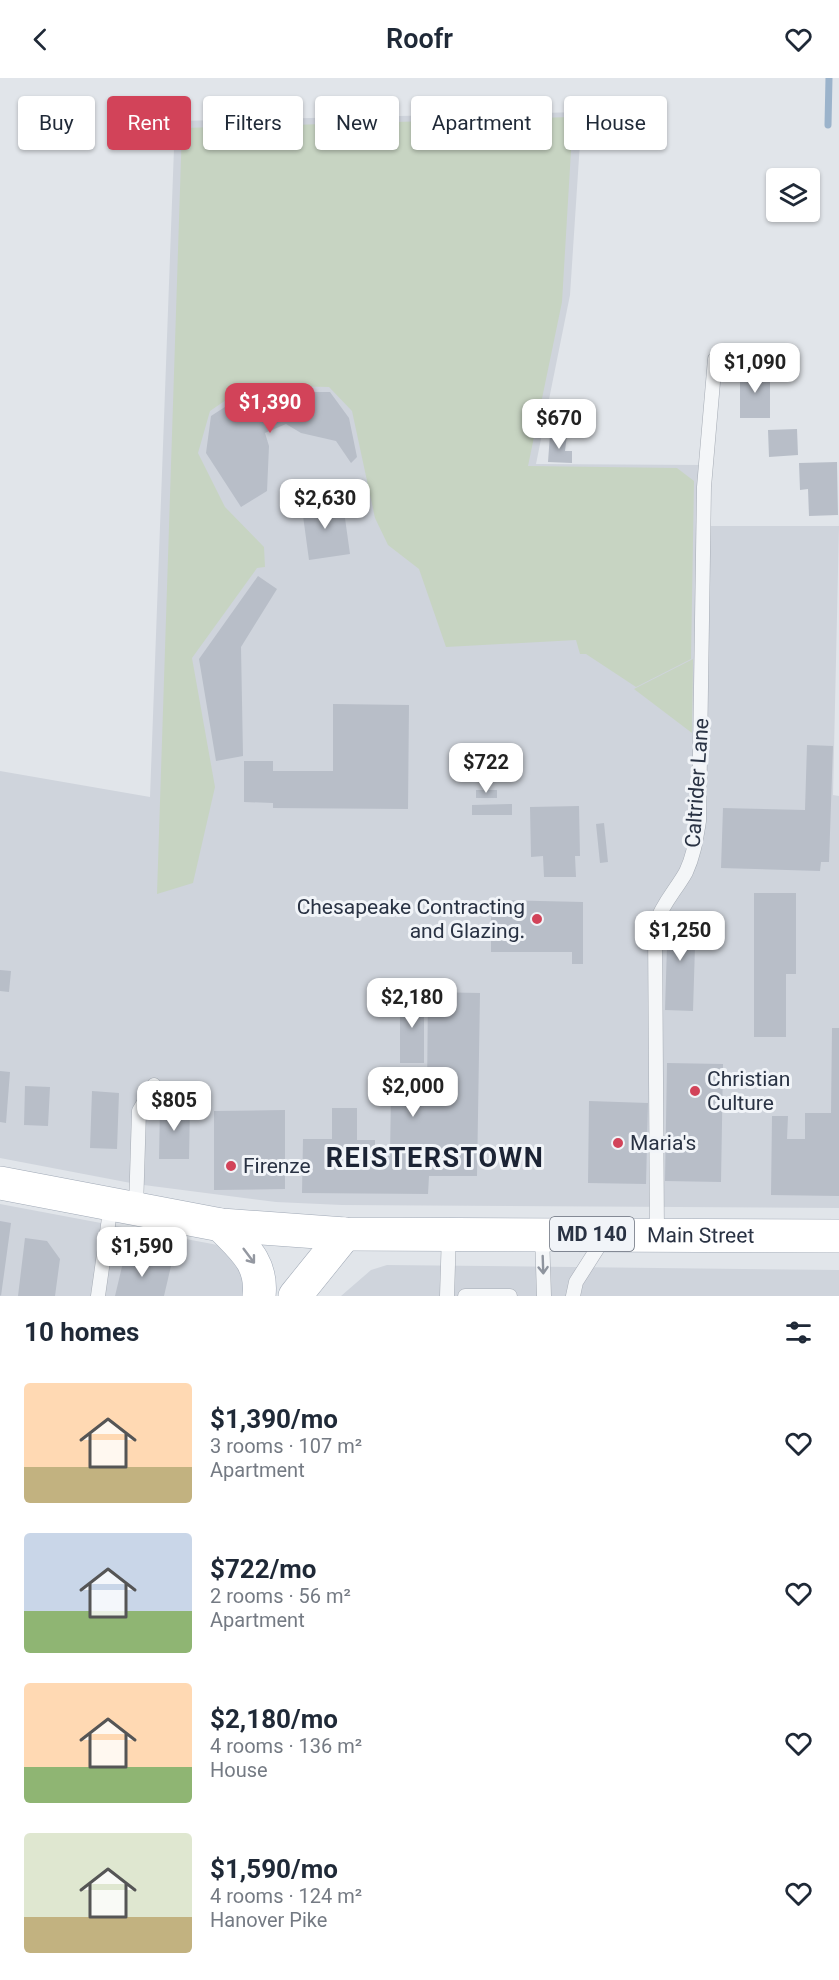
<!DOCTYPE html>
<html lang="en">
<head>
<meta charset="utf-8">
<style>
	body { margin:0; font-family:Roboto,sans-serif; background:#f6f6f7; color:#1f2937; height:100vh; display:flex; flex-direction:column; font-size:22px; white-space:nowrap }
	* { box-sizing:border-box; margin:0 }
	p { font-size:20px; color:#747a83 }
	.icon { flex:none; width:33px; height:33px; fill:none; stroke:currentColor; stroke-width:2; stroke-linecap:round; stroke-linejoin:round }
	.map { position:relative; height:1218px; overflow:hidden }
	.details { display:flex; flex-direction:column; background:#fff; flex:1 }
	.details>* { flex:none }
	.banner { position:absolute; left:18px; top:18px; width:804px; height:54px; display:flex; gap:12px }
	.buttons { position:absolute; left:766px; top:90px; display:grid; gap:12px }
	.buttons a { display:grid; place-items:center; width:54px; height:54px; border-radius:6px; background:#fff; box-shadow:0 2px 4px #0004; font-size:30px }
	.price { position:absolute; translate:-50% -51px; padding:0 14px; border-radius:12px; background:#fff; color:#222; font-size:20px; line-height:39px; filter:drop-shadow(0 2px 3px #0008) }
	.price::after { content:''; position:absolute; left:50%; top:36px; width:18px; height:14px; margin-left:-9px; background:inherit; clip-path:polygon(0 0,100% 0,50% 100%) }
	.price.active { background:#d24359; color:#fff }
	ul { padding:0; list-style:none }
	li { display:flex; align-items:center; gap:18px; height:150px; padding:0 24px }
	li span { display:grid; place-items:center; flex:none; width:168px; height:120px; border-radius:6px; color:#555 }
	li>.icon { margin-inline-start:auto }
	span .icon { width:72px; height:72px; fill:#fffc; stroke-width:1 }
	li b { font-size:26px }
	h2 { display:flex; justify-content:space-between; align-items:center; height:72px; padding:0 24px; font-size:26px }
	.tag { padding:0 21px; border-radius:6px; background:#fff; box-shadow:0 2px 4px #0004; font-size:21px; line-height:54px }
	.tag.active { background:#d24359; color:#fff }
	header { display:flex; justify-content:space-between; align-items:center; height:78px; padding:0 24px; background:#fff; font-size:27px; font-weight:600 }
	.map>svg:first-child { display:block }
	.built { fill:#cfd4dc }
	.green { fill:#c7d4c2 }
	.lines { fill:none; stroke-linecap:round; stroke-linejoin:round }
	.stream { stroke:#9bb3cb; stroke-width:7 }
	.building { fill:#b8bec8 }
	.lane-casing { stroke:#a6acb5; stroke-width:15 }
	.primary-casing { stroke:#a0a9b6; stroke-width:34 }
	.lane { stroke:#f4f6f8; stroke-width:14 }
	.primary { stroke:#fff; stroke-width:33 }
	.oneway { stroke:#9498a1 }
	.oneway2 { stroke:#8e949e }
	.poi-dot { fill:#d24359; stroke:#f1f4f8; stroke-width:2 }
	.labels { text-anchor:middle; stroke-width:6; stroke-linejoin:round; paint-order:stroke }
	.shield { fill:#f1f4f8; stroke:#656c79; stroke-width:1.5 }
	.shield-label { font-size:20px; font-weight:bold; fill:#293243 }
	.street-label { font-size:21px; fill:#293243; stroke:#f1f4f8 }
	.poi-label { font-size:21px; fill:#293243; stroke:#f1f4f8; text-anchor:start }
	.district-label { font-size:27px; font-weight:bold; letter-spacing:1.5px; fill:#1b2334; stroke:#f1f4f8 }
</style>
</head>
<body>
<header><svg class="icon" aria-label="back" viewBox="0 0 24 24"><path d="M15 5l-7 7 7 7"/></svg>Roofr<svg class="icon" aria-label="heart" viewBox="0 0 24 24"><path d="M12 20l-8-8c-3-5 5-10 8-4 3-6 11-1 8 4z"/></svg></header>
<div class="map">
<svg width="839" height="1218" viewBox="0 0 839 1218">
	<rect width="100%" height="100%" fill="#e1e5ea"/>
	<path class="built" d="M582,34L570,217L536,386L705,387L703,448H839L833,717L839,718V1130L342,1127L276,1124L136,1106L0,1080V693L150,719L175,43Z
		M0,1126L223,1168L238,1179L248,1218H0Z
		M387,1187L839,1192V1218H341L371,1192Z"/>
	<path class="green" d="M573,39L562,224L528,388L677,390L694,403L691,581L636,609L586,576H580L576,562L446,569L419,491L388,467L375,440L352,333L329,309L248,307L210,333L198,375L225,429L264,469L265,489L257,490L192,580L215,709L193,805L157,816L182,50Z
		M693,581L692,655L634,611Z"/>
	<g class="lines">
		<path class="stream" d="M828,47L829,0"/>
	</g>
	<path class="building" d="M740,291H770V340H740Z
		M248,314H330L349,340L357,379L351,385L336,363L301,355L286,346L265,355L269,368L267,413L241,429L206,375L211,338Z
		M797,351L798,377L769,379L768,352Z
		M550,356L567,357L565,373H572V385L548,384Z
		M837,384L838,437L809,438L808,411L800,412L799,385Z
		M321,420L323,437H326L325,429L343,426L350,476L309,482L301,423Z
		M258,498L277,511L241,569L243,678L216,683L199,581Z
		M333,626L409,627L408,731L273,730V725L244,724V683H273V693H333Z
		M807,667L833,668L829,784H821L820,793L721,790L723,730L805,732Z
		M476,712H497V720H476Z
		M512,726V737H472V727Z
		M579,728L580,778H575L576,799H544L543,778L531,779L530,729Z
		M604,745L608,784L600,785L596,746Z
		M754,815H796V896H786V959H754Z
		M491,822L583,824V886H572V874H491Z
		M668,835L696,836L693,933L665,932Z
		M0,892L11,893L9,914L0,913Z
		M428,914L480,915L477,1098H429L428,1116L302,1115L303,1061H332V1030H357V1062H375V1078H390L391,1015H427Z
		M400,918H424V985H400Z
		M832,950H839V1118L771,1117L772,1038H788L787,1061H805V1035H831Z
		M667,985L723,986L721,1104L665,1103Z
		M0,993L10,994L6,1045L0,1044Z
		M25,1008L50,1009L48,1048L24,1047Z
		M92,1013L119,1015L117,1071L90,1070Z
		M589,1023L648,1025L646,1106L588,1105Z
		M160,1028H190L189,1081H159Z
		M285,1032V1111L214,1112V1033Z
		M0,1143L11,1145L1,1218L0,1217Z
		M25,1160L47,1163L60,1181L55,1218H18Z
		M125,1176L171,1188L164,1218H115Z"/>
	<g class="lines">
		<g class="lane-casing">
			<path id="lane" d="M136,1131L139,1033L154,1007
				M542,1156L544,1218
				M657,1156L655,847C662,826 676,812 686,794C694,777 696,761 699,743L704,409L715,281
				M98,1218L111,1126
				M447,1218L449,1155
				M465,1218H510
				M573,1218L576,1204L604,1160"/>
		</g>
		<g class="primary-casing">
			<g id="primary">
				<path id="s1" d="M0,1105L221,1147L345,1156L839,1158"/>
				<path d="M221,1147C242,1169 263,1184 259,1218"/>
				<path d="M295,1218L345,1156"/>
			</g>
		</g>
		<use href="#lane" class="lane"/>
		<use href="#primary" class="primary"/>
	</g>
	<defs><path id="oneway-shaft" d="M-6 0H5M1.5-3L5.5 0L1.5 3" fill="none" stroke-width="1.6" stroke-linecap="round" stroke-linejoin="round" transform="scale(1.5)"/></defs>
	<use class="oneway" href="#oneway-shaft" transform="translate(249 1178) rotate(53)"/>
	<use class="oneway2" href="#oneway-shaft" transform="translate(543 1187) rotate(88)"/>
	<g class="poi-dot">
		<circle cx="537" cy="841" r="6"/>
		<circle cx="695" cy="1013" r="6"/>
		<circle cx="618" cy="1065" r="6"/>
		<circle cx="231" cy="1088" r="6"/>
	</g>
	<g class="labels">
		<rect class="shield" x="550" y="1139" width="84" height="34" rx="4.5"/>
		<g class="shield-label">
			<text x="592" y="1163">MD 140</text>
		</g>
		<g class="street-label">
			<text transform="translate(697 705) rotate(-86)" y="7">Caltrider Lane</text>
			<text dy="7" stroke="none"><textPath href="#s1" startOffset="705">Main Street</textPath></text>
		</g>
		<g class="poi-label">
			<text x="525" y="836" text-anchor="end">Chesapeake Contracting<tspan x="525" dy="24">and Glazing.</tspan></text>
			<text x="707" y="1008">Christian<tspan x="707" dy="24">Culture</tspan></text>
			<text x="630" y="1072">Maria's</text>
			<text x="243" y="1095">Firenze</text>
		</g>
		<g class="district-label">
			<text x="435" y="1089">REISTERSTOWN</text>
		</g>
	</g>
</svg>
<div class="buttons">
<a><svg class="icon" aria-label="layers" viewBox="0 0 24 24"><path d="M12 4l9 5-9 5-9-5zM3 14l9 5 9-5"/></svg></a>
</div>
<b class="price" style="left:755px;top:316px">$1,090</b>
<b class="price active" style="left:270px;top:356px">$1,390</b>
<b class="price" style="left:559px;top:372px">$670</b>
<b class="price" style="left:325px;top:452px">$2,630</b>
<b class="price" style="left:486px;top:716px">$722</b>
<b class="price" style="left:680px;top:884px">$1,250</b>
<b class="price" style="left:412px;top:951px">$2,180</b>
<b class="price" style="left:413px;top:1040px">$2,000</b>
<b class="price" style="left:174px;top:1054px">$805</b>
<b class="price" style="left:142px;top:1200px">$1,590</b>
<div class="banner">
<a class="tag">Buy</a>
<a class="tag active">Rent</a>
<a class="tag">Filters</a>
<a class="tag">New</a>
<a class="tag">Apartment</a>
<a class="tag">House</a>
</div>
</div>
<section class="details">
<h2>10 homes<svg class="icon" aria-label="filters" viewBox="0 0 24 24"><path d="M4 7h16M4 17h16"/><circle cx="9" cy="7" r="2"/><circle cx="15" cy="17" r="2"/></svg></h2>
<ul>
<li><span style="background:linear-gradient(#ffd9b3 70%,#c2b280 0)"><svg class="icon" aria-label="home" viewBox="0 0 24 24"><path d="M3 11l9-7 9 7M6 9v11h12V9"/></svg></span><div><b>$1,390/mo</b><p>3 rooms · 107 m²</p><p>Apartment</p></div><svg class="icon" aria-label="heart" viewBox="0 0 24 24"><path d="M12 20l-8-8c-3-5 5-10 8-4 3-6 11-1 8 4z"/></svg></li>
<li><span style="background:linear-gradient(#c9d6e8 65%,#8fb573 0)"><svg class="icon" aria-label="home" viewBox="0 0 24 24"><path d="M3 11l9-7 9 7M6 9v11h12V9"/></svg></span><div><b>$722/mo</b><p>2 rooms · 56 m²</p><p>Apartment</p></div><svg class="icon" aria-label="heart" viewBox="0 0 24 24"><path d="M12 20l-8-8c-3-5 5-10 8-4 3-6 11-1 8 4z"/></svg></li>
<li><span style="background:linear-gradient(#ffd9b3 70%,#8fb573 0)"><svg class="icon" aria-label="home" viewBox="0 0 24 24"><path d="M3 11l9-7 9 7M6 9v11h12V9"/></svg></span><div><b>$2,180/mo</b><p>4 rooms · 136 m²</p><p>House</p></div><svg class="icon" aria-label="heart" viewBox="0 0 24 24"><path d="M12 20l-8-8c-3-5 5-10 8-4 3-6 11-1 8 4z"/></svg></li>
<li><span style="background:linear-gradient(#dfe7d0 70%,#c2b280 0)"><svg class="icon" aria-label="home" viewBox="0 0 24 24"><path d="M3 11l9-7 9 7M6 9v11h12V9"/></svg></span><div><b>$1,590/mo</b><p>4 rooms · 124 m²</p><p>Hanover Pike</p></div><svg class="icon" aria-label="heart" viewBox="0 0 24 24"><path d="M12 20l-8-8c-3-5 5-10 8-4 3-6 11-1 8 4z"/></svg></li>
</ul>
</section>
</body>
</html>
